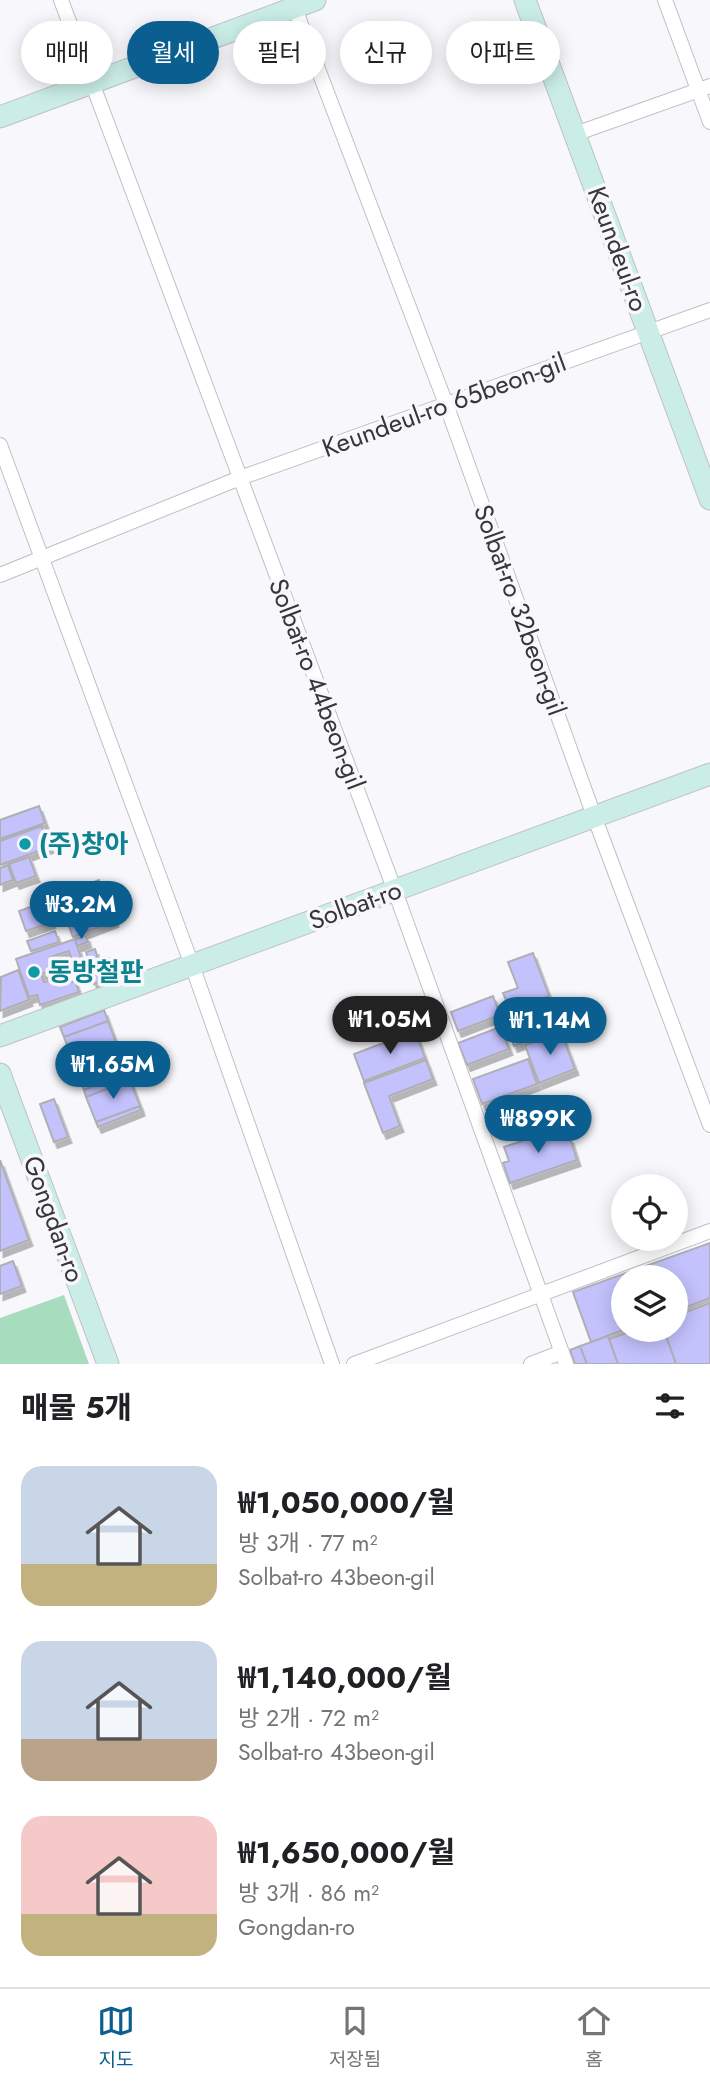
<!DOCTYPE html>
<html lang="ko">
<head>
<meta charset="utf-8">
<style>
	body { margin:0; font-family:Jost,"Noto Sans KR",sans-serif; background:#f6f6f6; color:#202124; height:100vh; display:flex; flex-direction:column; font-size:26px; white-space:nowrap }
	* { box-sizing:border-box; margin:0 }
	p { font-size:23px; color:#757577 }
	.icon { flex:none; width:38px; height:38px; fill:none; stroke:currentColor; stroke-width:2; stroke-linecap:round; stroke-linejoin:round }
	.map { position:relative; height:1364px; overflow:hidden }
	.side { display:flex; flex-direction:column; background:#fff; flex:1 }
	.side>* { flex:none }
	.banner { position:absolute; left:21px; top:21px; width:668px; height:63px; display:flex; gap:14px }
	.fabs { position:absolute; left:611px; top:1174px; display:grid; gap:14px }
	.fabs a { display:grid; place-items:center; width:77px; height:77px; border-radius:50%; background:#fff; box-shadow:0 4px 18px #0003; font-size:35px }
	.price { position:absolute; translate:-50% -60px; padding:0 16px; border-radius:24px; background:#0b5e90; color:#fff; font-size:23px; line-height:46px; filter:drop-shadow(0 2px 4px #0008) }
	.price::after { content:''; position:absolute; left:50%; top:42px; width:21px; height:16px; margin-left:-10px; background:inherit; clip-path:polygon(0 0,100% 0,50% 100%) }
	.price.on { background:#222; color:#fff }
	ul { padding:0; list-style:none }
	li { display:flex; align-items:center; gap:21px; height:175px; padding:0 21px }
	li span { display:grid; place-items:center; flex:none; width:196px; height:140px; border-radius:21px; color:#555 }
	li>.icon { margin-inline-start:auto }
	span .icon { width:84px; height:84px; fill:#fffc; stroke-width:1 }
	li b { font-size:30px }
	h2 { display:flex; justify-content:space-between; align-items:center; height:84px; padding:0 21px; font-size:30px }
	.chip { padding:0 24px; border-radius:32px; background:#fff; box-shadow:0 4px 18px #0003; font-size:24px; line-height:63px }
	.chip.on { background:#0b5e90; color:#fff }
	.menu { display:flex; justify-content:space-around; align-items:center; height:98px; border-top:2px solid #e0e0e0; background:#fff; font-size:19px; color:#757577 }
	.menu a { display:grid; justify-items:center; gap:4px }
	.menu .on { color:#0b5e90 }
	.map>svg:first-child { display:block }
	.green { fill:#a7dcbe }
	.building { fill:#c4c2fd; stroke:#aeaeb3; stroke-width:2; filter:url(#shadow) }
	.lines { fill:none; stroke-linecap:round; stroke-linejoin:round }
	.lane-casing { stroke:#c0c0c4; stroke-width:9 }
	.street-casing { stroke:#c0c0c4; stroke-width:16 }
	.secondary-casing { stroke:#c0c0c4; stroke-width:23 }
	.lane { stroke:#fff; stroke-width:7 }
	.street { stroke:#fff; stroke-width:14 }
	.secondary { stroke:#caeee7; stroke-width:21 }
	.culture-dot { fill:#0f9aa8; stroke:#f8f8fc; stroke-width:2.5 }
	.labels { text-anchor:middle; stroke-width:7; stroke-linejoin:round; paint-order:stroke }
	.street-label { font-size:26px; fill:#373739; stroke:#f8f8fc }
	.culture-label { font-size:26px; font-weight:bold; fill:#0d838f; stroke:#f8f8fc; text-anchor:start }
</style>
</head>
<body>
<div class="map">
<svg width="710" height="1364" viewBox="0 0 710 1364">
	<defs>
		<filter id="shadow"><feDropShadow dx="3.5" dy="6" stdDeviation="0" flood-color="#0004"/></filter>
	</defs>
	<rect width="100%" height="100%" fill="#f8f8fc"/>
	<path class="green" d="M64,1295L89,1364H0V1318Z"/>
	<path class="building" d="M39,806L45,823L0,839V820Z
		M42,826L43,839L47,837L50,847L0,865V841Z
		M29,857L36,876L16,883L9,864Z
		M8,865L13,880L0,885V868Z
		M99,880L107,900L65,916L58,895Z
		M56,897L60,905L49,909L45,901Z
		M107,900L115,921L73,937L65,916Z
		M44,902L52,922L44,925L36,905Z
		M36,905L44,925L26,931L19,911Z
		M55,931L59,942L31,951L27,941Z
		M86,936L88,942L77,946L75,939Z
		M75,939L81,958L72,961L69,951L51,957L55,969L41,974L44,982L66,977L68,983L75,981L79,992L40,1005L37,995L29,997L16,959Z
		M95,949L99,962L91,965L86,952Z
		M533,953L549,996L510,1010L503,993L518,988L508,962Z
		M109,958L116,976L94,984L88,967Z
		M18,970L29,1000L0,1011L1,977Z
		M493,996L500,1015L458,1031L451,1012Z
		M550,999L561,1029L514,1046L504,1016Z
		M104,1010L108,1021L64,1037L60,1027Z
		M108,1021L118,1048L74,1064L64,1037Z
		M500,1027L509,1049L467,1065L458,1043Z
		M415,1031L425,1058L364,1081L354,1054Z
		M561,1032L575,1069L539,1083L525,1045Z
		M118,1048L127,1073L84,1090L74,1064Z
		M528,1059L537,1084L482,1104L473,1079Z
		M426,1060L433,1079L389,1096L400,1126L383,1133L364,1083Z
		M127,1073L130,1080L86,1097L84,1090Z
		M130,1080L140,1106L96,1122L86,1097Z
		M54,1099L68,1137L54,1142L40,1104Z
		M140,1106L141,1110L98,1127L96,1122Z
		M561,1128L565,1139L570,1138L577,1160L510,1183L503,1163L509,1161L504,1147Z
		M0,1160L29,1240L0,1251Z
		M710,1243V1298L676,1311V1278H623V1330L591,1342L573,1292Z
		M13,1261L22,1286L0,1294V1266Z
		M710,1303V1364H676L664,1330H676V1316Z
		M635,1330H664L676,1364H618L609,1339Z
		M608,1336L618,1364H587L580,1346Z
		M580,1346L587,1364H575L570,1350Z"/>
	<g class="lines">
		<g class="lane-casing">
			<path id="lane" d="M481,1128L552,1102"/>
		</g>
		<g class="street-casing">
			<path id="street" d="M61,0L395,891L566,1364
				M665,0L710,122
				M292,1L446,404L594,816L710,1125
				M575,134L710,86
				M0,445L192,965L332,1364
				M0,575L240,478L710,310
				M354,1364L710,1231
				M531,1364L562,1352"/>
		</g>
		<g class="secondary-casing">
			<path id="secondary" d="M525,0L710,499
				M0,117L315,0
				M0,1036L710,774
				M0,1074L108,1364"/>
		</g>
		<use href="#lane" class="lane"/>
		<use href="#street" class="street"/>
		<use href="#secondary" class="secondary"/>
	</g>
	<g class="culture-dot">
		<circle cx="25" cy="844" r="7"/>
		<circle cx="34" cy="972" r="7"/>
	</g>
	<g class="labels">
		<g class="street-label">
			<text transform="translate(618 249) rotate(70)" y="9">Keundeul-ro</text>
			<text transform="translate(444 405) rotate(-20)" y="9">Keundeul-ro 65beon-gil</text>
			<text transform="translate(520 610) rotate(70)" y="9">Solbat-ro 32beon-gil</text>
			<text transform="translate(317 684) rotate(69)" y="9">Solbat-ro 44beon-gil</text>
			<text transform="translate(355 905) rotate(-20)" y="9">Solbat-ro</text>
			<text transform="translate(54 1219) rotate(70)" y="9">Gongdan-ro</text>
		</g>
		<g class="culture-label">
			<text x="39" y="853">(주)창아</text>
			<text x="48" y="981">동방철판</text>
		</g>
	</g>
</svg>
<div class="fabs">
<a><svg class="icon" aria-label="locate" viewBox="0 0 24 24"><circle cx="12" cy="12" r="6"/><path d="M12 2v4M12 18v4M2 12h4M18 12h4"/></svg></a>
<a><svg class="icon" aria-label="layers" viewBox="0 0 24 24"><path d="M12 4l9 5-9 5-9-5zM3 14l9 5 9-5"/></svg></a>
</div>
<b class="price" style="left:81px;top:941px">₩3.2M</b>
<b class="price on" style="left:390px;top:1056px">₩1.05M</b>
<b class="price" style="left:550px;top:1057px">₩1.14M</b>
<b class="price" style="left:113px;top:1101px">₩1.65M</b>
<b class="price" style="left:538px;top:1155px">₩899K</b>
<div class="banner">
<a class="chip">매매</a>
<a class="chip on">월세</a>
<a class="chip">필터</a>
<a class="chip">신규</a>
<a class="chip">아파트</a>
</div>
</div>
<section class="side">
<h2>매물 5개<svg class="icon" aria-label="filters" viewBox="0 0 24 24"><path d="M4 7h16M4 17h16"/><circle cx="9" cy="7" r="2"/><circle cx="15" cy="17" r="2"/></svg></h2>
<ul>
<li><span style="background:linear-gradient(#c9d6e8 70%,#c2b280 0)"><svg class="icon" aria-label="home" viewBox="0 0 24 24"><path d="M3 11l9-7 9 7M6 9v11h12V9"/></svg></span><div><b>₩1,050,000/월</b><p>방 3개 · 77 m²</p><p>Solbat-ro 43beon-gil</p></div></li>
<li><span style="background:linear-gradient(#c9d6e8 70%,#b9a48a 0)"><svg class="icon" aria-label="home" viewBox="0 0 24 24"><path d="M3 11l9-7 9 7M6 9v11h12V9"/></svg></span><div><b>₩1,140,000/월</b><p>방 2개 · 72 m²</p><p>Solbat-ro 43beon-gil</p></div></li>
<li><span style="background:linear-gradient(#f6c9c9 70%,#c2b280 0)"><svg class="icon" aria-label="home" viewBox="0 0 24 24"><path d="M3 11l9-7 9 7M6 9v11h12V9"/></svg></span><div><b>₩1,650,000/월</b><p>방 3개 · 86 m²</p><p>Gongdan-ro</p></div></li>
</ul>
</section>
<nav class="menu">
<a class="on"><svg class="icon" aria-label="map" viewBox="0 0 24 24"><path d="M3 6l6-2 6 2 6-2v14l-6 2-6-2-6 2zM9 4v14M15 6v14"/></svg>지도</a>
<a><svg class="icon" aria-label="saved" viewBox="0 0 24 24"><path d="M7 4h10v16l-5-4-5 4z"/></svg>저장됨</a>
<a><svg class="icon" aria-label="home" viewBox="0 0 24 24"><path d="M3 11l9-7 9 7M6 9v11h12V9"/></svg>홈</a>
</nav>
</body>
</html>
